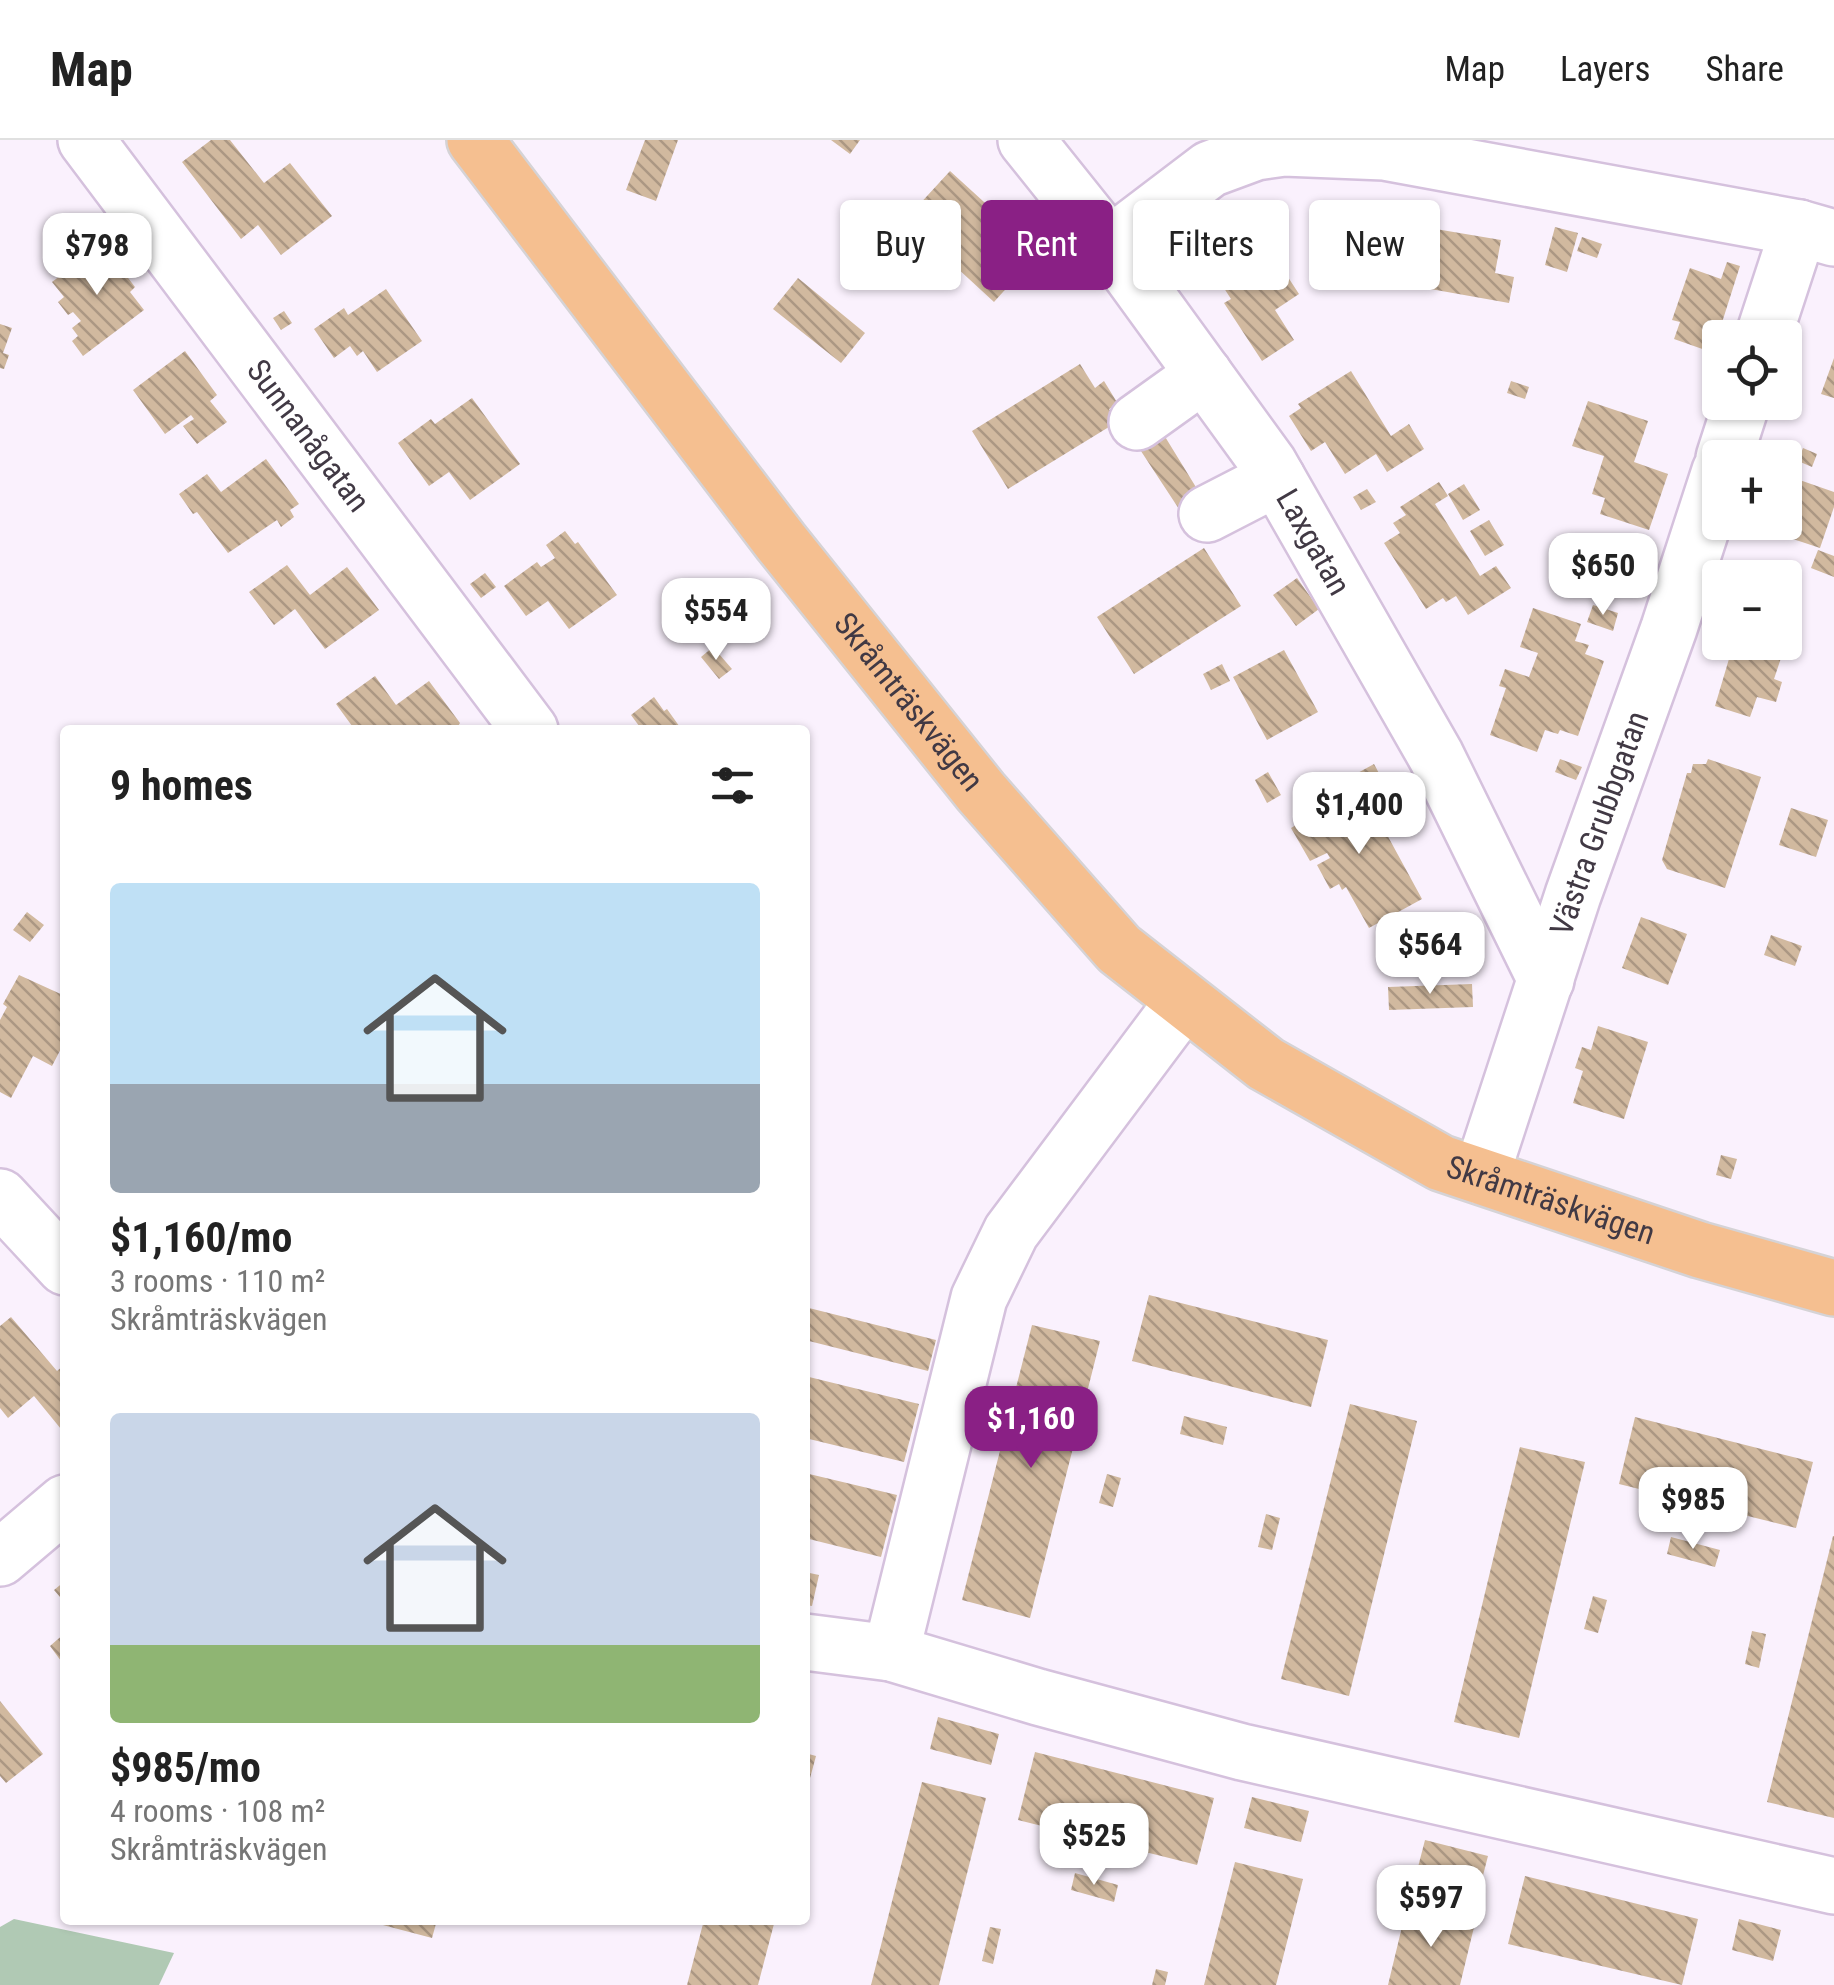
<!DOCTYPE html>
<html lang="en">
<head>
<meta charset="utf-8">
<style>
	body { margin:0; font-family:"Roboto Condensed",sans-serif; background:#f2f2f2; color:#222; height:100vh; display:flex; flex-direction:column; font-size:38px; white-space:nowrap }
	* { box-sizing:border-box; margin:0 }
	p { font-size:32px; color:#767676 }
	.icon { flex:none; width:55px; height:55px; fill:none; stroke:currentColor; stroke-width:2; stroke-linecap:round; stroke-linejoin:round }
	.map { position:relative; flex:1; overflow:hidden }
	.side { position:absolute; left:60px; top:585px; width:750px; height:1200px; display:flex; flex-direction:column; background:#fff; border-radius:10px; box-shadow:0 2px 8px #0004 }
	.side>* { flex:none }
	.banner { position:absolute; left:840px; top:60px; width:842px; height:90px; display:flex; gap:20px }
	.fabs { position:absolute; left:1702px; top:180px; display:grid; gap:20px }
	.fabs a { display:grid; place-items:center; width:100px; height:100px; border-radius:10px; background:#fff; box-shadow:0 2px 8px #0004; font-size:50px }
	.price { position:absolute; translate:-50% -85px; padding:0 22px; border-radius:20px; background:#fff; color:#222; font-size:32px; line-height:65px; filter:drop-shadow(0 2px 5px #0008) }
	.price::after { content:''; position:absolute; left:50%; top:60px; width:30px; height:22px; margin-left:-15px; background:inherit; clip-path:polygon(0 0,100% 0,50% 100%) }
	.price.selected { background:#8a2085; color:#fff }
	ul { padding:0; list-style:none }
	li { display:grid; align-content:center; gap:20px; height:530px; padding:0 50px }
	li span { display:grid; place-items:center; height:310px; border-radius:10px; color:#555 }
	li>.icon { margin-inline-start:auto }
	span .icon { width:180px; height:180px; fill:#fffc; stroke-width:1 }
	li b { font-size:42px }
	h2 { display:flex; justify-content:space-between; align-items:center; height:120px; padding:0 50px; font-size:42px }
	.chip { padding:0 35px; border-radius:10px; background:#fff; box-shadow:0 2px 8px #0004; font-size:35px; line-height:90px }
	.chip.selected { background:#8a2085; color:#fff }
	header { display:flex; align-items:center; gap:60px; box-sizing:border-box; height:140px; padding:0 50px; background:#fff; border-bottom:2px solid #e0e0e0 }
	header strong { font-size:48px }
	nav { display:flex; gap:55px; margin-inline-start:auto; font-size:35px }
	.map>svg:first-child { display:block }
	.green { fill:#b0c9b4 }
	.building { fill:url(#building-back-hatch) }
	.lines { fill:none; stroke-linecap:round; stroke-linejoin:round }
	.minor-casing { stroke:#d5c1dd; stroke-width:60 }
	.major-casing { stroke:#d5d3d6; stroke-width:60 }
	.minor { stroke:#fff; stroke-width:55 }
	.major { stroke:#f5bf90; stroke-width:55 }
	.labels { text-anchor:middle; stroke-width:8; stroke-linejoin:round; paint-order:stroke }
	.street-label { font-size:32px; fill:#413944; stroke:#fff }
</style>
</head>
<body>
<header>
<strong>Map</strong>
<nav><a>Map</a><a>Layers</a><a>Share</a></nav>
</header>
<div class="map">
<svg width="1834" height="1845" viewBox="0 0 1834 1845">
	<defs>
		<pattern id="building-back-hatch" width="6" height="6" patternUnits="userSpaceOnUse" patternTransform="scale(2.5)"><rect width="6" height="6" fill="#d1b99f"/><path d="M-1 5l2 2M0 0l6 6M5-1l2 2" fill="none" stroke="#ab9783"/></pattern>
	</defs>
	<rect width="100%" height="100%" fill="#faf1fd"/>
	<path class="green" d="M14,1779L174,1813L159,1845H0V1787Z"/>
	<path class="building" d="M211,0H230L264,43L290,23L332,76L281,115L258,85L241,99L182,22Z
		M645,0H678L656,61L626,50Z
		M831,0H860L850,14Z
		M950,31L1039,112L994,162L905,80Z
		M1254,85L1299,154L1275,170L1294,200L1262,221L1224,163L1231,159L1204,117Z
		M1418,86L1501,100L1495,133L1514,137L1509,163L1408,145Z
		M1555,87L1578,93L1567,132L1545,125Z
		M1582,97L1602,104L1597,118L1577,111Z
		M102,104L135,147L130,152L144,170L83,216L72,201L78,196L72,188L81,181L73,172L68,175L58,162L64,157L52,142Z
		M1727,122L1740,126L1718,195L1714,194L1708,211L1674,199L1680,182L1672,180L1690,128L1721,139Z
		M798,138L865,193L841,223L773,169Z
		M386,149L422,201L377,232L363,211L357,216L350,206L334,218L314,189L344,168L348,175Z
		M284,171L292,183L281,190L273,178Z
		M0,184L12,188L3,213L9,215L4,229L0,228Z
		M185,211L217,255L210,261L227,282L197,304L183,286L194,279L191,275L165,294L133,250Z
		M1834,218V258L1821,254Z
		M1080,224L1095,248L1104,241L1118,264L1109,269L1117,282L1008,349L972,291Z
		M1351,231L1391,296L1409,284L1424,309L1387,332L1376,314L1345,334L1325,302L1311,311L1289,276L1301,268L1298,264Z
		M1511,241L1529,247L1525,259L1507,253Z
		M472,258L520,324L470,360L449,332L429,346L398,303L431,279L435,284Z
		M1588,261L1648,281L1634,322L1668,334L1649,390L1600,374L1605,358L1592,354L1604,316L1572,306Z
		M1156,282L1202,357L1179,369L1135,302Z
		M1803,308L1817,314L1812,327L1798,321Z
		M266,319L299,364L290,370L294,377L281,387L277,380L228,413L197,372L193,374L179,354L207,334L221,352Z
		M1791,337L1834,352V367L1820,408L1772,392L1776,382H1785V354Z
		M1439,342L1448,356L1435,364L1480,436L1496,426L1511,448L1468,475L1456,456L1446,462L1443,458L1426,469L1384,403L1400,393L1393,383L1406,375L1400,367Z
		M1464,344L1480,370L1463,380L1448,354Z
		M1367,349L1376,362L1361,370L1353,357Z
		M1489,380L1504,405L1485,416L1470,391Z
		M565,391L575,404L578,402L617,455L569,489L548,461L526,476L504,446L537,422L541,427L555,418L546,405Z
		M1204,408L1241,466L1134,534L1097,477Z
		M1818,410L1834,416V437L1811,428Z
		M287,425L310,455L347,427L379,470L325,509L295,469L274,485L249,452Z
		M485,433L496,447L481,458L470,444Z
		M1297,438L1319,469L1296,486L1273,455Z
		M1593,465L1618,473L1613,491L1587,482Z
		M1533,468L1581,484L1575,501L1589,505L1585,514L1604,521L1578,596L1560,590L1558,594L1545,590L1537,612L1490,595L1506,548L1499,546L1505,529L1529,537L1538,513L1520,507Z
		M1734,502H1764L1784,509L1774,539L1782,542L1776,562L1757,557L1750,577L1715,566Z
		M713,507L732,529L719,539L701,517Z
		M1284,510L1318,572L1267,600L1233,537Z
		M1222,524L1230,541L1211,550L1203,534Z
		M375,536L396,565L429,541L460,583L456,590H355L336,564Z
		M654,557L664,571L667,569L682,590H642L631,575Z
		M1560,619L1582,627L1576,640L1555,632Z
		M1708,619L1761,637L1725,748L1667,729L1662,720L1687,633H1691L1693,624H1706Z
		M1374,624L1381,637L1360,647L1354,635Z
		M1268,632L1281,655L1267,663L1255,640Z
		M1361,647L1422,759L1369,788L1346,747L1342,750L1339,744L1330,749L1317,725L1330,718L1327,713L1310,721L1291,688Z
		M1791,668L1828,680L1816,717L1779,705Z
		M27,772L44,785L30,802L13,790Z
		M1641,777L1687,794L1668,845L1622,828Z
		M1771,795L1802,806L1795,826L1764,815Z
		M19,835L65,856V901L52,926L33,916L11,958L0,952V880L7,867L3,864Z
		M1472,844L1473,867L1389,870L1388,847Z
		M1598,886L1648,902L1624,979L1573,963L1583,931L1575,928L1582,907L1591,910Z
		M1721,1015L1737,1019L1731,1039L1716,1035Z
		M1149,1155L1328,1200L1311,1267L1132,1221Z
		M805,1167L936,1200L928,1231L805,1200Z
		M11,1177L57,1231L63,1226L65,1229V1285L61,1289L34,1256L8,1278L0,1268V1186Z
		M1032,1185L1100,1201L1030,1478L962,1460Z
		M805,1236L919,1264L904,1322L805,1298Z
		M1350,1264L1417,1281L1349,1556L1281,1539Z
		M1184,1276L1227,1287L1223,1305L1180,1294Z
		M1635,1277L1813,1322L1796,1388L1619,1344Z
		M1520,1307L1585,1322L1519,1598L1454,1582Z
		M805,1333L897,1355L881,1417L805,1398Z
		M1107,1334L1121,1338L1113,1367L1099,1363Z
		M1266,1374L1280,1378L1272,1410L1258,1407Z
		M1833,1396H1834V1678L1767,1662Z
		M1671,1397L1720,1410L1715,1427L1667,1414Z
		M805,1432L819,1435L812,1466L805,1465Z
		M65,1441V1463L54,1450Z
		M1593,1456L1607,1460L1598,1493L1584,1489Z
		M1752,1491L1766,1494L1759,1528L1745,1524Z
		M65,1493V1521H61L50,1506Z
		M0,1561L43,1614L6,1643L0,1636Z
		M938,1577L999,1594L991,1625L930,1609Z
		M1035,1612L1214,1658L1197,1725L1018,1680Z
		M805,1613L816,1616L806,1653H805Z
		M922,1642L986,1658L939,1845H871Z
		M1252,1657L1309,1671L1301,1702L1244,1688Z
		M1425,1700L1488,1716L1480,1747L1417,1731Z
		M1235,1722L1303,1739L1276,1845H1204Z
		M1075,1733L1118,1745L1114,1762L1071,1750Z
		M1525,1736L1698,1779L1682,1845L1508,1804Z
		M1407,1766L1475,1783L1460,1845H1388Z
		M1739,1779L1781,1790L1773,1821L1732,1810Z
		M364,1780H437L432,1798Z
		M704,1780H775L758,1845H687Z
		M990,1787L1001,1789L993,1824L982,1821Z
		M1156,1829L1168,1832L1165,1845H1152Z"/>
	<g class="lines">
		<g class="minor-casing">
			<g id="minor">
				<path id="s1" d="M86,0L530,590"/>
				<path id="s2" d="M1026,0L1110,105L1269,324L1436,616L1546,840"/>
				<path d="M1110,105L1210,29L1256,12L1284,8L1384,12L1799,88L1834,98"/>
				<path d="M1763,198L1799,88"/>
				<path d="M1137,282L1204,234"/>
				<path d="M1724,318L1742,262"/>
				<path d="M1207,374L1277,338"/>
				<path id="s3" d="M1481,1036L1573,755L1669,488L1720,331"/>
				<path d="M0,1057L65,1127"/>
				<path d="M0,1418L65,1363"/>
				<path d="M805,1502L891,1513L1038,1557L1242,1612L1834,1746"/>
				<path d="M891,1513L979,1158L1011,1092L1184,861"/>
			</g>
		</g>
		<g class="major-casing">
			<g id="major">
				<path id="s4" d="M475,0L781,402L981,652L1119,809L1266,924L1441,1023L1700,1110L1834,1148"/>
			</g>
		</g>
		<use href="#minor" class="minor"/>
		<use href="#major" class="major"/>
	</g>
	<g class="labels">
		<g class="street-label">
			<text dy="11" stroke="none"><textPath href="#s1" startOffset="370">Sunnanågatan</textPath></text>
			<text dy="11" stroke="none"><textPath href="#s2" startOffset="495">Laxgatan</textPath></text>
			<text dy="11" stroke="none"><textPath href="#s4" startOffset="710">Skråmträskvägen</textPath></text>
			<text dy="11" stroke="none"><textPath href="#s3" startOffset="372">Västra Grubbgatan</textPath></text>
			<text dy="11" stroke="none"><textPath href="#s4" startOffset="1538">Skråmträskvägen</textPath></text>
		</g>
	</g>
</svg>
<div class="fabs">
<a><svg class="icon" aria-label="locate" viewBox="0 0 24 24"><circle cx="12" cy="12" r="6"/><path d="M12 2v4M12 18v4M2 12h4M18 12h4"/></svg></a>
<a>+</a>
<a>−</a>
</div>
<b class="price" style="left:97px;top:158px">$798</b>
<b class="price" style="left:1603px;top:478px">$650</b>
<b class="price" style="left:716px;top:523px">$554</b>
<b class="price" style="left:1359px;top:717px">$1,400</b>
<b class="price" style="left:1430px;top:857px">$564</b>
<b class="price selected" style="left:1031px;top:1331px">$1,160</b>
<b class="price" style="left:1693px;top:1412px">$985</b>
<b class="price" style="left:1094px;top:1748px">$525</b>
<b class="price" style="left:1431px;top:1810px">$597</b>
<div class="banner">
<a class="chip">Buy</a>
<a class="chip selected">Rent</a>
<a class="chip">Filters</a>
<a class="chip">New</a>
</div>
<section class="side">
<h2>9 homes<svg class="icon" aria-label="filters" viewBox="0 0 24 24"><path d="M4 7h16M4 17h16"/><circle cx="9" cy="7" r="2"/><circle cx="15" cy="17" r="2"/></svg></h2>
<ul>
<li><span style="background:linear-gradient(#bfe0f5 65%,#9aa5b1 0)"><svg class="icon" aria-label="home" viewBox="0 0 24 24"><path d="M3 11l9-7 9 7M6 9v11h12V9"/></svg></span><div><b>$1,160/mo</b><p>3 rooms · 110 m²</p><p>Skråmträskvägen</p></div></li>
<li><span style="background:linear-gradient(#c9d6e8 75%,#8fb573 0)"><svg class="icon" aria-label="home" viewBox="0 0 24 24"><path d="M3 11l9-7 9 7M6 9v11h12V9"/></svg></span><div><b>$985/mo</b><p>4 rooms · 108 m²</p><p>Skråmträskvägen</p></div></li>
</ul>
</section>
</div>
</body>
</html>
